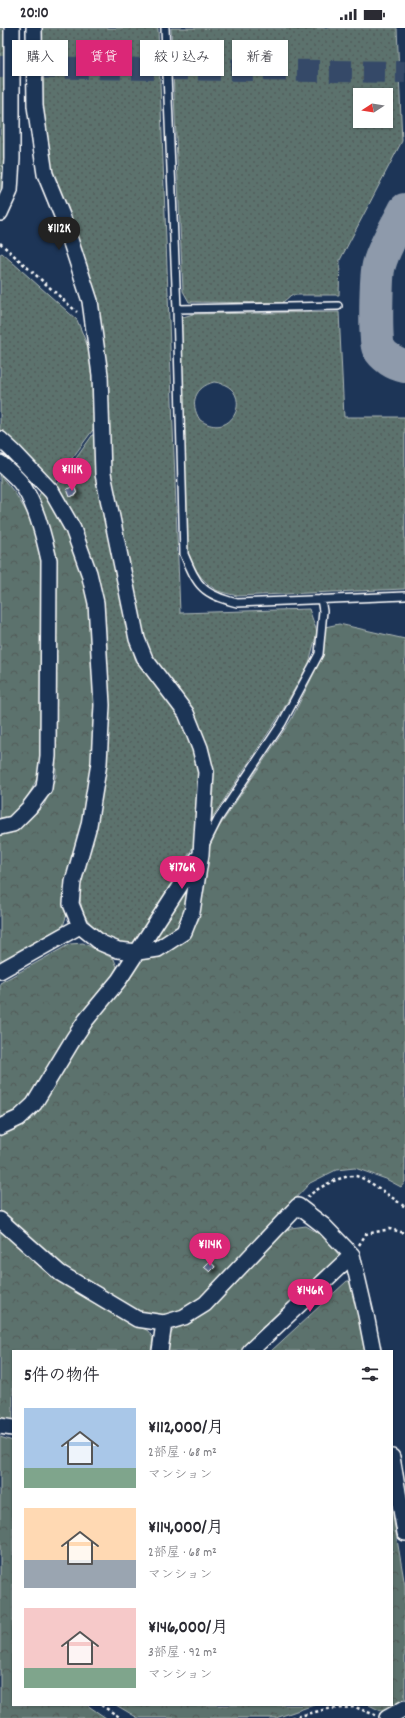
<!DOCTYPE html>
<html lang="ja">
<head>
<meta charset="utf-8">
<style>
	body { margin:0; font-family:Dekko,"Klee One",sans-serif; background:#f7f7f7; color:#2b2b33; height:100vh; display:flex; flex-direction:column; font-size:15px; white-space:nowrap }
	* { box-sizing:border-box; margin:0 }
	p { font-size:13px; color:#7c7c81 }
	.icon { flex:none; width:22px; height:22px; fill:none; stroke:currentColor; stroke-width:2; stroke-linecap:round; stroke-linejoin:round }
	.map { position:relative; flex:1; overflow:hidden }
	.details { position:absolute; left:12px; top:1322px; width:381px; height:356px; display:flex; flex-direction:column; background:#fff; border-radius:0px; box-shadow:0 1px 3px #0004 }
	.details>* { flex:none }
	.guide { position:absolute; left:12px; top:12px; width:381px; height:36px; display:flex; gap:8px }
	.needle { width:26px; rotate:258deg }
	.buttons { position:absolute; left:353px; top:60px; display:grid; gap:8px }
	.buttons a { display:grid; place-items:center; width:40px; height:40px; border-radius:0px; background:#fff; box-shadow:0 1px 3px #0004; font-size:20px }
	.price { position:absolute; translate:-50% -34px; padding:0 9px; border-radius:14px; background:#db2777; color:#fff; font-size:13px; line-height:26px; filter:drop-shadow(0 1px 2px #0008) }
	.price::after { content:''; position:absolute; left:50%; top:24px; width:12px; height:9px; margin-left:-6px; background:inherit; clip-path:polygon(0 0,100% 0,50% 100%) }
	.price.on { background:#222; color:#fff }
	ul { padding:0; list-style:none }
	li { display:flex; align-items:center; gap:12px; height:100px; padding:0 12px }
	li span { display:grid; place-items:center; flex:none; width:112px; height:80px; border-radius:0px; color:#555 }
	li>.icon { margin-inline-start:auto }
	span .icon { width:48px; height:48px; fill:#fffc; stroke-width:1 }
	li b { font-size:17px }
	h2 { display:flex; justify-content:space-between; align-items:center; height:48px; padding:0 12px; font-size:17px }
	.tag { padding:0 14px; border-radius:0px; background:#fff; box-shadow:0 1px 3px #0004; font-size:14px; line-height:36px }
	.tag.on { background:#db2777; color:#fff }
	.status { display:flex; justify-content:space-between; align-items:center; height:28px; padding:0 20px; background:#fff; direction:ltr }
	.status svg { height:11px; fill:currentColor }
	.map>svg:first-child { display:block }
	.grass { fill:url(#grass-dots); stroke:#aeb8b6; fill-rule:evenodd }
	.forest { fill:url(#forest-crowns); stroke:#aeb8b6 }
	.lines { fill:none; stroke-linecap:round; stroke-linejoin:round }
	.taxiway { stroke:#8e9aab; stroke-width:34 }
	.building { fill:#5c678e; stroke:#fff; filter:url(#shadow) }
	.primary-tunnel { stroke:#344968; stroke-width:22; stroke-dasharray:22 11; stroke-linecap:butt }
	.service-casing { stroke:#fff; stroke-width:10 }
	.minor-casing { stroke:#fff; stroke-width:18 }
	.path { stroke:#fff; stroke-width:2.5; stroke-dasharray:3 3; stroke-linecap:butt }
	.service { stroke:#1d3557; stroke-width:7 }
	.minor { stroke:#1d3557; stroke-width:15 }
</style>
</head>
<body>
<div class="status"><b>20:10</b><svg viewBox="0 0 49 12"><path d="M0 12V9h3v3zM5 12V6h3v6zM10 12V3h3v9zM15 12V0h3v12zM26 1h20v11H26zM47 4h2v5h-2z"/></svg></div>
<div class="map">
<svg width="405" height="1690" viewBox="0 0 405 1690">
	<defs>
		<pattern id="grass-dots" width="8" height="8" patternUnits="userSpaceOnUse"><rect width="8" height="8" fill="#5c726d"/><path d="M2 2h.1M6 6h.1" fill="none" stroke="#525b59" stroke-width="1.8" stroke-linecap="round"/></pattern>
		<pattern id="forest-crowns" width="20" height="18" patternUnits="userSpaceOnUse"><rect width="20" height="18" fill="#5c726d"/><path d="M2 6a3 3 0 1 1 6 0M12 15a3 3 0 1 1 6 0" fill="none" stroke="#525b59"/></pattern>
		<filter id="shadow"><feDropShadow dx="4.5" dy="2.5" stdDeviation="2" flood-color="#0009"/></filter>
	</defs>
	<rect width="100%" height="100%" fill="#1d3557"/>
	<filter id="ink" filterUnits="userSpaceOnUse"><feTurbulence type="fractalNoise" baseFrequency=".025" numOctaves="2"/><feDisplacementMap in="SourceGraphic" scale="8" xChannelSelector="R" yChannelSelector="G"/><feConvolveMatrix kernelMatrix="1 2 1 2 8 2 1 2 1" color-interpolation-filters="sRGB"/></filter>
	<g filter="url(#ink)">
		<path class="grass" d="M39,0H158L180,585L309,581L317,604L309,635L280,687L212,790L214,760L211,734L202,707L144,614L109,446L104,331L50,144L41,77Z
			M171,0H397L402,113L340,232L339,267H291L282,275L189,274L183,263ZM360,67H386V93H360Z
			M2,225L77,292L92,329L95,399L54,455L0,404V226Z
			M339,284L344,389H405V561L237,568C231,566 222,565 216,562C201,553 191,537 187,521L181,295L183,289L193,286ZM214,354C256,358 235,416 200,392C189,375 195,359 214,354Z
			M94,405L97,446L135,631L184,695L197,731L202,759L195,816L134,917C114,917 96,905 85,888C81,882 80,869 79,861L98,552L83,502L57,457Z
			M192,848L187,880L178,900L160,913H152Z"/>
		<path class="forest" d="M0,0H5L4,156L0,167Z
			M0,447L15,465L32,493L42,529L44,721L38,749L28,768L10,788L0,790Z
			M41,463L51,469L70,507L88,568L96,673L93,742L78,817L63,868L67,886L63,898L0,933V807L22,799L44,777L56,748L54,517L38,470Z
			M339,596L405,611V1154L401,1159L386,1151L355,1140L336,1142L310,1155L196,1275C184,1282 170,1289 156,1288C114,1282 27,1214 0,1182V1106L18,1099L34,1089L49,1067L84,1004L139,932L161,929L188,909L199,891L205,824L217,802L291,692L322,629L325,599Z
			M83,915L114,931L117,939L110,952L32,1071L12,1085L0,1090V955L70,916Z
			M0,1198L127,1291L148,1303L153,1310L151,1323H13V1393L0,1390Z
			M306,1198L325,1209L341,1230L242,1323H163L164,1316L174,1301L181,1299L198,1290L278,1208L291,1200Z
			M347,1253L353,1254L365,1323H271Z
			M0,1409L13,1413V1677H87L106,1690H0Z
			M392,1482L405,1558V1674L385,1685L369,1677H392Z
			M116,1677H314L276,1690H138Z"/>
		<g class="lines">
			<path class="taxiway" d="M405,182C396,200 384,218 379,237C376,246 375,313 378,319C383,329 395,336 405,338"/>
		</g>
		<path class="building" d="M74,458L77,466L70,469L67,461Z
			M210,1233L215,1239L210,1244L204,1239Z"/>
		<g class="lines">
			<path class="primary-tunnel" d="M0,39L405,44"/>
			<g class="service-casing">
				<path id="service" d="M165,0L177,281L184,526C198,559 202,566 237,575L405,568
					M177,281L338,278
					M206,815L218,791L282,695L319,626L323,583L321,571"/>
			</g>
			<g class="minor-casing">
				<path id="minor" d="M0,185L10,163L12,131V0
					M0,411L13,423L52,464L73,501L89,545L96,575L102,677L99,735L89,797L73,854L71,876L80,898L101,915L118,922L138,924L158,921L184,904L192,884L201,826L206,744L200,720L186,685L145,631L137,611L103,446L100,347L90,273L63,190L45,146L35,78L34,0
					M0,435C7,441 14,447 20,454C35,473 44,509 49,532L48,728L44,760L29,780L13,796L0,799
					M0,943L80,898
					M0,1099L19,1090L34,1076L74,1010L86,992L119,952L198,830
					M0,1192L60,1245L137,1291L164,1295L184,1289L205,1276L298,1178L324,1198L352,1227L366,1287L373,1323
					M160,1323L164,1295
					M250,1323L352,1227
					M0,1398L13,1400
					M392,1429L405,1505
					M387,1690L405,1680"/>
			</g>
			<path class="path" d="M0,215L77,284
				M307,1169C319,1159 339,1148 355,1148C366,1149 395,1172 405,1179
				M359,1217L366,1206L390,1201L405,1205
				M101,1677L121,1690
				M292,1690L327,1681L355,1679L375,1687"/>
			<use href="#service" class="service"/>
			<use href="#minor" class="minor"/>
		</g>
	</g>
</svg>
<div class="buttons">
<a><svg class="needle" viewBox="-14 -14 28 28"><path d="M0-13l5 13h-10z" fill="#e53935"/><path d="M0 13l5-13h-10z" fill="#7c7c81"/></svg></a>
</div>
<b class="price on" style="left:59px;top:223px">¥112K</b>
<b class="price" style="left:72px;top:464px">¥111K</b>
<b class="price" style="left:182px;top:862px">¥176K</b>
<b class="price" style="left:210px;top:1239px">¥114K</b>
<b class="price" style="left:310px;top:1285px">¥146K</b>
<div class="guide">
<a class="tag">購入</a>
<a class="tag on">賃貸</a>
<a class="tag">絞り込み</a>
<a class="tag">新着</a>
</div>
<section class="details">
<h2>5件の物件<svg class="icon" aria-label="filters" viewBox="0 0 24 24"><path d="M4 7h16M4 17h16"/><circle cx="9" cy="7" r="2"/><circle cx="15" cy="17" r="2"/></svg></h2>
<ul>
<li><span style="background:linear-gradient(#a9c7e8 75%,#7fa58c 0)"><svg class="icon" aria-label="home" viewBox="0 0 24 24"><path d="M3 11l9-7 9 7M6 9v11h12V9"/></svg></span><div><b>¥112,000/月</b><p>2部屋 · 68 m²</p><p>マンション</p></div></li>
<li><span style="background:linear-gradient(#ffd9b3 65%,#9aa5b1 0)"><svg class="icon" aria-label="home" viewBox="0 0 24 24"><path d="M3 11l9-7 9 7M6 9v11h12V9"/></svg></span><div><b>¥114,000/月</b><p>2部屋 · 68 m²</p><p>マンション</p></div></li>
<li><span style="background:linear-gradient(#f6c9c9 75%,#7fa58c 0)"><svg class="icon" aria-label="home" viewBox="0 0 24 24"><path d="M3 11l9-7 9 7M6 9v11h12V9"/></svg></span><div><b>¥146,000/月</b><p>3部屋 · 92 m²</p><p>マンション</p></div></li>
</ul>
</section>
</div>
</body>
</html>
